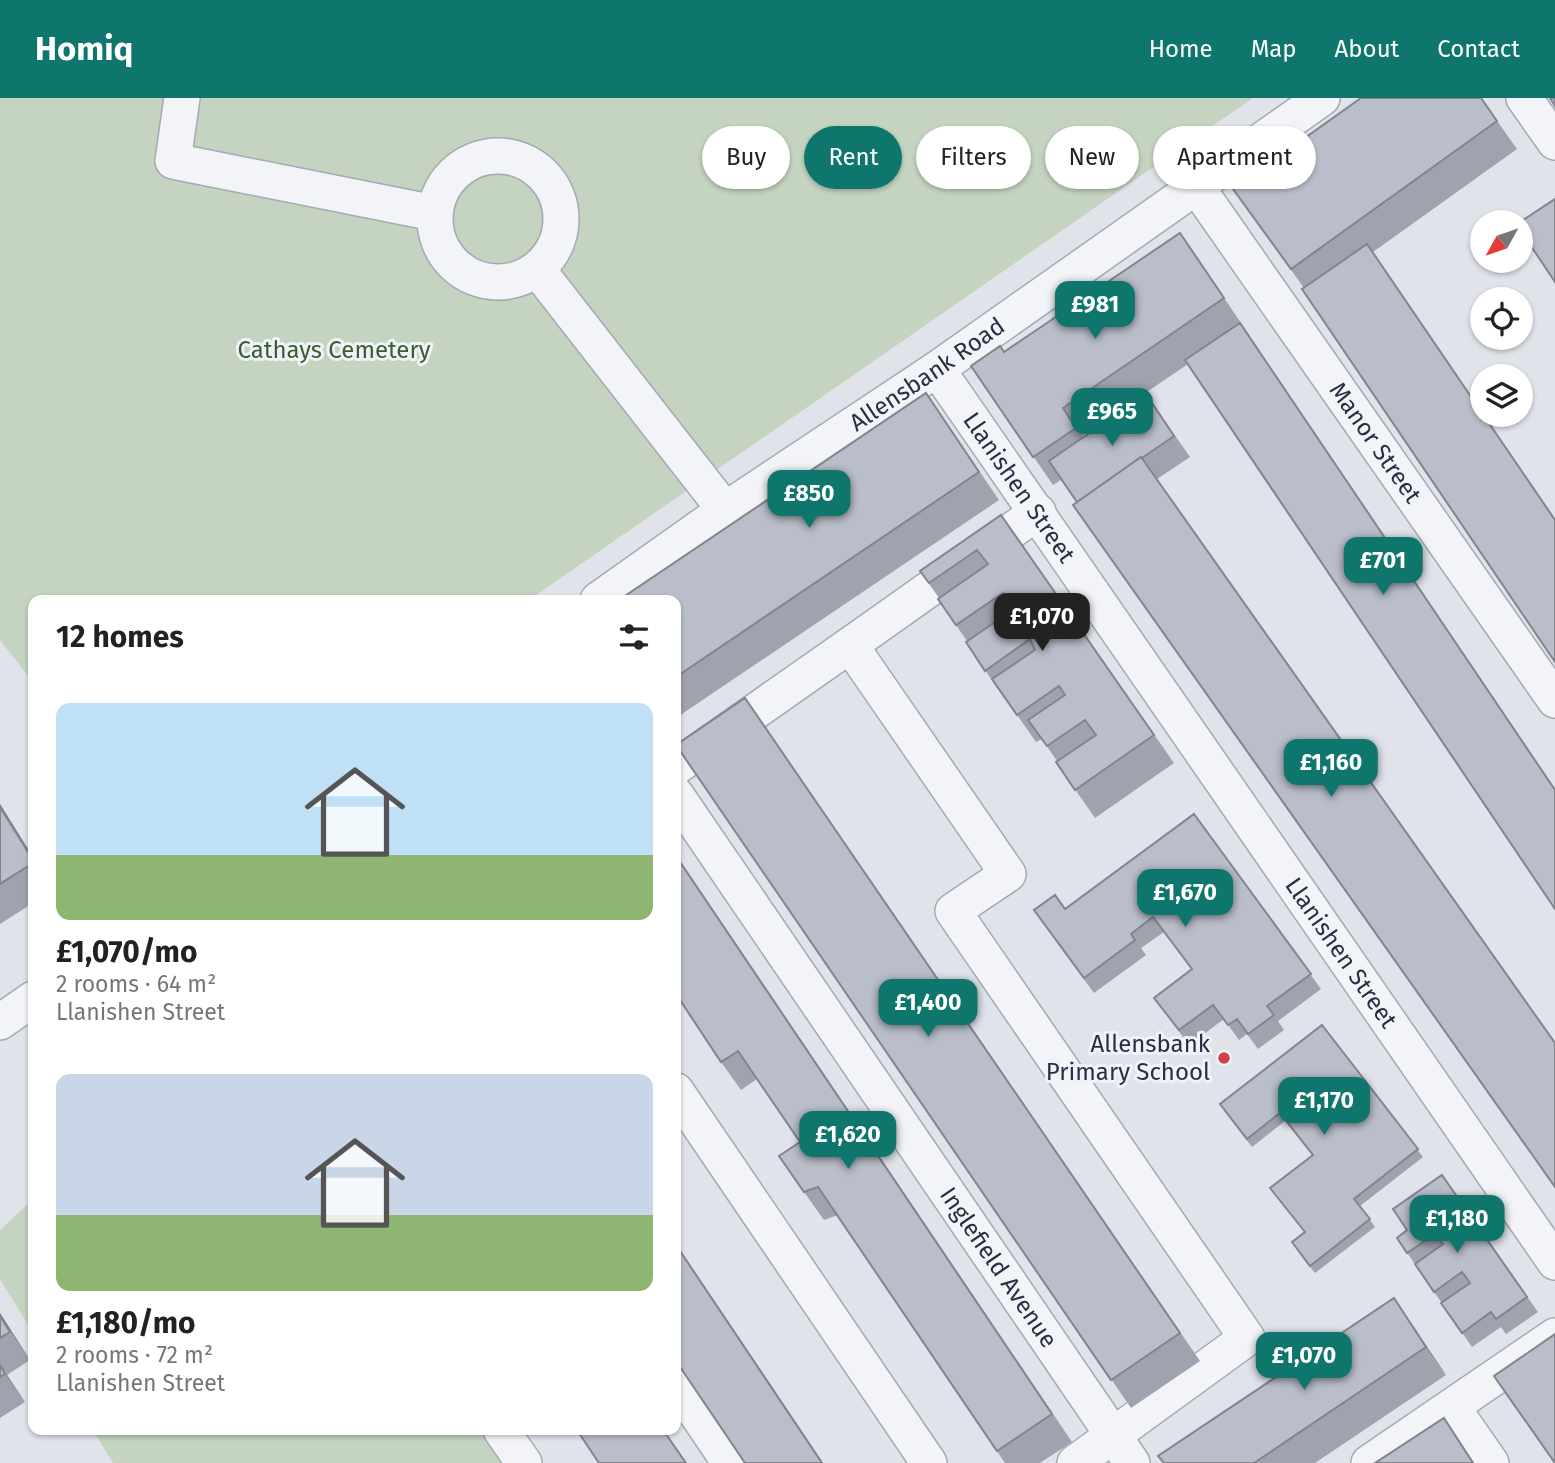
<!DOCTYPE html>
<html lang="en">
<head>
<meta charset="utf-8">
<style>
	body { margin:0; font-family:"Fira Sans",sans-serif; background:#f6f6f6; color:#222; height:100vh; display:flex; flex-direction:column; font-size:26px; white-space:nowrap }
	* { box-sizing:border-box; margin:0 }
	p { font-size:23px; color:#767676 }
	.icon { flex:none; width:38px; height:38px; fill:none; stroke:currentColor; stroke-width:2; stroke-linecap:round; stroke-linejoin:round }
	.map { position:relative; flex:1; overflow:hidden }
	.details { position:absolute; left:28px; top:497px; width:653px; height:840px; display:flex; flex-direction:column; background:#fff; border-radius:14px; box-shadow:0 2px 5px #0004 }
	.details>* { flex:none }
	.top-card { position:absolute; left:702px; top:28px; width:665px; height:63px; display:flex; gap:14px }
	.needle { width:46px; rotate:230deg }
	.buttons { position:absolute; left:1470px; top:112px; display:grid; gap:14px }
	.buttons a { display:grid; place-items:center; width:63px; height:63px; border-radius:50%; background:#fff; box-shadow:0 2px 5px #0004; font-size:35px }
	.price { position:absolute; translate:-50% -60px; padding:0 16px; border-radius:14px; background:#0f766e; color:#fff; font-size:23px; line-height:46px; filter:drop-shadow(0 2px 4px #0008) }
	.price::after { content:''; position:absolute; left:50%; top:42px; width:21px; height:16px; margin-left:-10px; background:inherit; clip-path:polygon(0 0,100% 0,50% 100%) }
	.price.on { background:#222; color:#fff }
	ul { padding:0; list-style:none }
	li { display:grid; align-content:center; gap:14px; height:371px; padding:0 28px }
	li span { display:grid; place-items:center; height:217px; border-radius:14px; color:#555 }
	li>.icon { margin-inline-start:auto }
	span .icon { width:126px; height:126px; fill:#fffc; stroke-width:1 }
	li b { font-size:30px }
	h2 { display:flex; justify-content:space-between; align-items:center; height:84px; padding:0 28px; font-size:30px }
	.chip { padding:0 24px; border-radius:32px; background:#fff; box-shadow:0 2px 5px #0004; font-size:24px; line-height:63px }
	.chip.on { background:#0f766e; color:#fff }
	header { display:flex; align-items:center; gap:42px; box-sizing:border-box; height:98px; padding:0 35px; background:#0f766e; color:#fff }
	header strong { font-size:33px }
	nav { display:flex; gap:38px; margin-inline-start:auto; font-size:24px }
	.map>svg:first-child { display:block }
	.green { fill:#c4d4c0 }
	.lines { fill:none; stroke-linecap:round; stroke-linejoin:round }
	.minor-casing { stroke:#a5a9b4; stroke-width:38 }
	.minor { stroke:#f3f4f8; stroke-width:35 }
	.wall { fill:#a0a3ae }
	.shaded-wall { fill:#82858d }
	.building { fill:#babeca; stroke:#82858d; stroke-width:2 }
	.poi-dot { fill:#d53e49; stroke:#eff2f7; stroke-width:2.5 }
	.labels { text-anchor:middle; stroke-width:6; stroke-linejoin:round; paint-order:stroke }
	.park-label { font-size:24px; fill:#395e34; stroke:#eff2f7 }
	.street-label { font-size:24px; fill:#272f42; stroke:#eff2f7 }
	.poi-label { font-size:24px; fill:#272f42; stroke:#eff2f7; text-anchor:end }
</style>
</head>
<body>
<header>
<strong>Homiq</strong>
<nav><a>Home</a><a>Map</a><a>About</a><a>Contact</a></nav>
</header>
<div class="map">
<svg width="1555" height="1365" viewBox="0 0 1555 1365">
	<rect width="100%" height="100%" fill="#e0e3ea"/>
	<path class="green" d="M0,0H1253L529,502H33V584L0,542Z
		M33,1101V1235L0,1181V1132Z
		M93,1332H496L519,1365H113Z"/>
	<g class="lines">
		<g class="minor-casing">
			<g id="minor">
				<path d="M182,0L173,63L434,115"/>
				<path d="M1524,0L1555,44"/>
				<circle cx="498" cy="121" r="63"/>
				<path id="s1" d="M1196,88L1555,602"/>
				<path d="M537,171L725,412"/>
				<path id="s2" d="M937,271L1555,1164"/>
				<path d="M1038,414L850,547L1008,776L953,813L1247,1240L1075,1365"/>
				<path id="s3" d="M598,502L725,412L937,271L1322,0"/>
				<path d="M676,669L850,547"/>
				<path id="s4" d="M676,697L1132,1365"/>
				<path d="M0,924L33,901"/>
				<path d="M676,993L929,1365"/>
				<path d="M676,1285L730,1365"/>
				<path d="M1452,1309L1491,1365"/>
				<path d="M501,1332L524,1365"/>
				<path d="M1369,1365L1555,1238"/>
			</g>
		</g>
		<use href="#minor" class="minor"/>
	</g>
	<path class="wall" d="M1481,0L1517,51L1373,154L1304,190L1233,91Z
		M1180,135L1260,253L1188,266L1082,338L1083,339L1146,296L1190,359L1157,381L1077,404L1061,382L1053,387L971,268L1004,254Z
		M926,295L999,402L676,620V502Z
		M1001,417L1174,665L1095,720L1056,664L1057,663L1042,641L1036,644L1005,600H1004L966,544L967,543L938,501L939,500L920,473Z
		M745,600L1200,1263L1131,1310L676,647Z
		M0,706L33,759V805L0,826Z
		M1194,716L1321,891L1278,923L1284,932L1258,951L1247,936L1239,942L1224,921L1189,947L1154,900L1192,872L1164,834L1141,850L1146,857L1094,895L1034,812L1065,811Z
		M676,757L1072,1344L1040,1365H1005L838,1117L824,1122L804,1094L800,1044L757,981L741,992L721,964Z
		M1322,927L1423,1059L1360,1108L1375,1129L1315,1175L1297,1152L1304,1134L1312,1057L1285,1023L1252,1049L1225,1014Z
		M1442,1077L1538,1214L1506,1236L1501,1229L1472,1249L1397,1140L1407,1132Z
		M0,1215L30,1262L7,1277L25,1304L0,1320Z
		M1413,1228L1446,1277L1315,1365H1164Z"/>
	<path class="shaded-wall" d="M1240,225L1555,691V692Z
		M0,706L33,759V762L0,709Z
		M676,757L1072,1344L676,758Z
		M676,1146L823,1365H822Z
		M1394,1200L1413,1228L1446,1277L1426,1249Z
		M0,1215L30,1262L0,1218Z
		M0,1266L7,1277L25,1304L5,1276Z
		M1444,1320L1463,1348L1474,1365H1473Z"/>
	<path class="building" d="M1361,0H1481L1497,23L1291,171L1233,91Z
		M1550,0H1555V8Z
		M1555,101V184L1521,133L1520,124Z
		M1180,135L1224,200L1063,310L1076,330L1033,359L971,268L1000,248L1004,254Z
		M1367,146L1555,422V564L1302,191Z
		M1240,225L1555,692V811L1185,262Z
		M926,295L979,374L676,579V502H619Z
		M1146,296L1174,338L1142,360L1141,359L1077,404L1049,363Z
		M1141,359L1555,945V1089L1073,407Z
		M1001,417L1154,637L1075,692L1056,664L1096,637L1085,622L1047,648L1028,622L1065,597L1059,588L1017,617L992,581L1035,552L1030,541L985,573L966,544L1014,511L1003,495L956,527L938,501L988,466L977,452L929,485L920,473Z
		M745,600L1180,1235L1111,1282L676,647Z
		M0,709L33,762V765L0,786Z
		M1194,716L1311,876L1267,908L1274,917L1248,936L1237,921L1228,927L1213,907L1179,932L1154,900L1192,871L1153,819L1131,836L1135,842L1084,880L1034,812L1055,797L1065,811Z
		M676,758L1052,1316L997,1353L818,1089L804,1094L779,1058L800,1044L738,953L721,964L676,896Z
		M1322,927L1418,1051L1354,1101L1370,1121L1310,1168L1292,1144L1305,1134L1270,1090L1313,1057L1280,1015L1247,1041L1220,1006Z
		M1442,1077L1527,1199L1496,1221L1491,1214L1462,1235L1441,1205L1470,1185L1462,1174L1434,1194L1415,1166L1443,1146L1435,1136L1407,1155L1397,1140L1407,1132L1393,1111Z
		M676,1147L822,1365H745L676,1263Z
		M1394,1200L1426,1249L1254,1365H1164L1158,1358Z
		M0,1218L10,1234L0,1240Z
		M1555,1236V1365L1494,1278Z
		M0,1267L5,1276L0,1279Z
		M1444,1320L1473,1365H1375Z
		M577,1332H663L686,1365H599Z"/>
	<circle class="poi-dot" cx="1224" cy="960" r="7"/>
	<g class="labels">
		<g class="park-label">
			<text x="334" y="260">Cathays Cemetery</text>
		</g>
		<g class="street-label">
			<text dy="8" stroke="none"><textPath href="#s3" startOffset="399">Allensbank Road</textPath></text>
			<text dy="8" stroke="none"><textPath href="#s1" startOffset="313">Manor Street</textPath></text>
			<text dy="8" stroke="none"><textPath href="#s2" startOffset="144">Llanishen Street</textPath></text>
			<text dy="8" stroke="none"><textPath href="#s2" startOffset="710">Llanishen Street</textPath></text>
			<text dy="8" stroke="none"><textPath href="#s4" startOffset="572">Inglefield Avenue</textPath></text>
		</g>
		<g class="poi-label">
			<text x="1210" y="954">Allensbank<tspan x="1210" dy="28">Primary School</tspan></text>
		</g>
	</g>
</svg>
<div class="buttons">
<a><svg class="needle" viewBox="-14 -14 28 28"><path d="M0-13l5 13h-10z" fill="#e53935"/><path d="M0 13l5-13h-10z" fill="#767676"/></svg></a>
<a><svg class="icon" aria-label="locate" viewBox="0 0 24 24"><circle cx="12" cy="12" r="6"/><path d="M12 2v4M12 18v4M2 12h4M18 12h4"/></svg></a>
<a><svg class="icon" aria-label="layers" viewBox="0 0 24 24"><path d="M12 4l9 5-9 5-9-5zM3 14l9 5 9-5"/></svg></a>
</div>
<b class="price" style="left:1095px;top:243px">£981</b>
<b class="price" style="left:1112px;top:350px">£965</b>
<b class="price" style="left:809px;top:432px">£850</b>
<b class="price" style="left:1383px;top:499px">£701</b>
<b class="price on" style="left:1042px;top:555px">£1,070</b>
<b class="price" style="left:1331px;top:701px">£1,160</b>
<b class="price" style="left:1185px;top:831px">£1,670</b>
<b class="price" style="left:928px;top:941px">£1,400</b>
<b class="price" style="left:1324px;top:1039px">£1,170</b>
<b class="price" style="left:848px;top:1073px">£1,620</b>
<b class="price" style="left:1457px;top:1157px">£1,180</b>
<b class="price" style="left:1304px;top:1294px">£1,070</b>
<div class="top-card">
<a class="chip">Buy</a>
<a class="chip on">Rent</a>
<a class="chip">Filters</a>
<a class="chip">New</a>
<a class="chip">Apartment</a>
</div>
<section class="details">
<h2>12 homes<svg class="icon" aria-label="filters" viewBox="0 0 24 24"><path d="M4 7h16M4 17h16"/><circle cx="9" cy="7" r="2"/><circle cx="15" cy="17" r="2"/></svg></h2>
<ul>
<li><span style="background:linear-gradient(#bfe0f5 70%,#8fb573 0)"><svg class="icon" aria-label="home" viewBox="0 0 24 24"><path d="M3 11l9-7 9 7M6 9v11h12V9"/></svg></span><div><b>£1,070/mo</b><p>2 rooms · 64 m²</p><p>Llanishen Street</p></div></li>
<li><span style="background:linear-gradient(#c9d6e8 65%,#8fb573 0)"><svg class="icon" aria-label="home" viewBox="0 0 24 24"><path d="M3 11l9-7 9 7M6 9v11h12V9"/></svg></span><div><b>£1,180/mo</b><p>2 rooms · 72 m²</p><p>Llanishen Street</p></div></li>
</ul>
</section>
</div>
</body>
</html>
